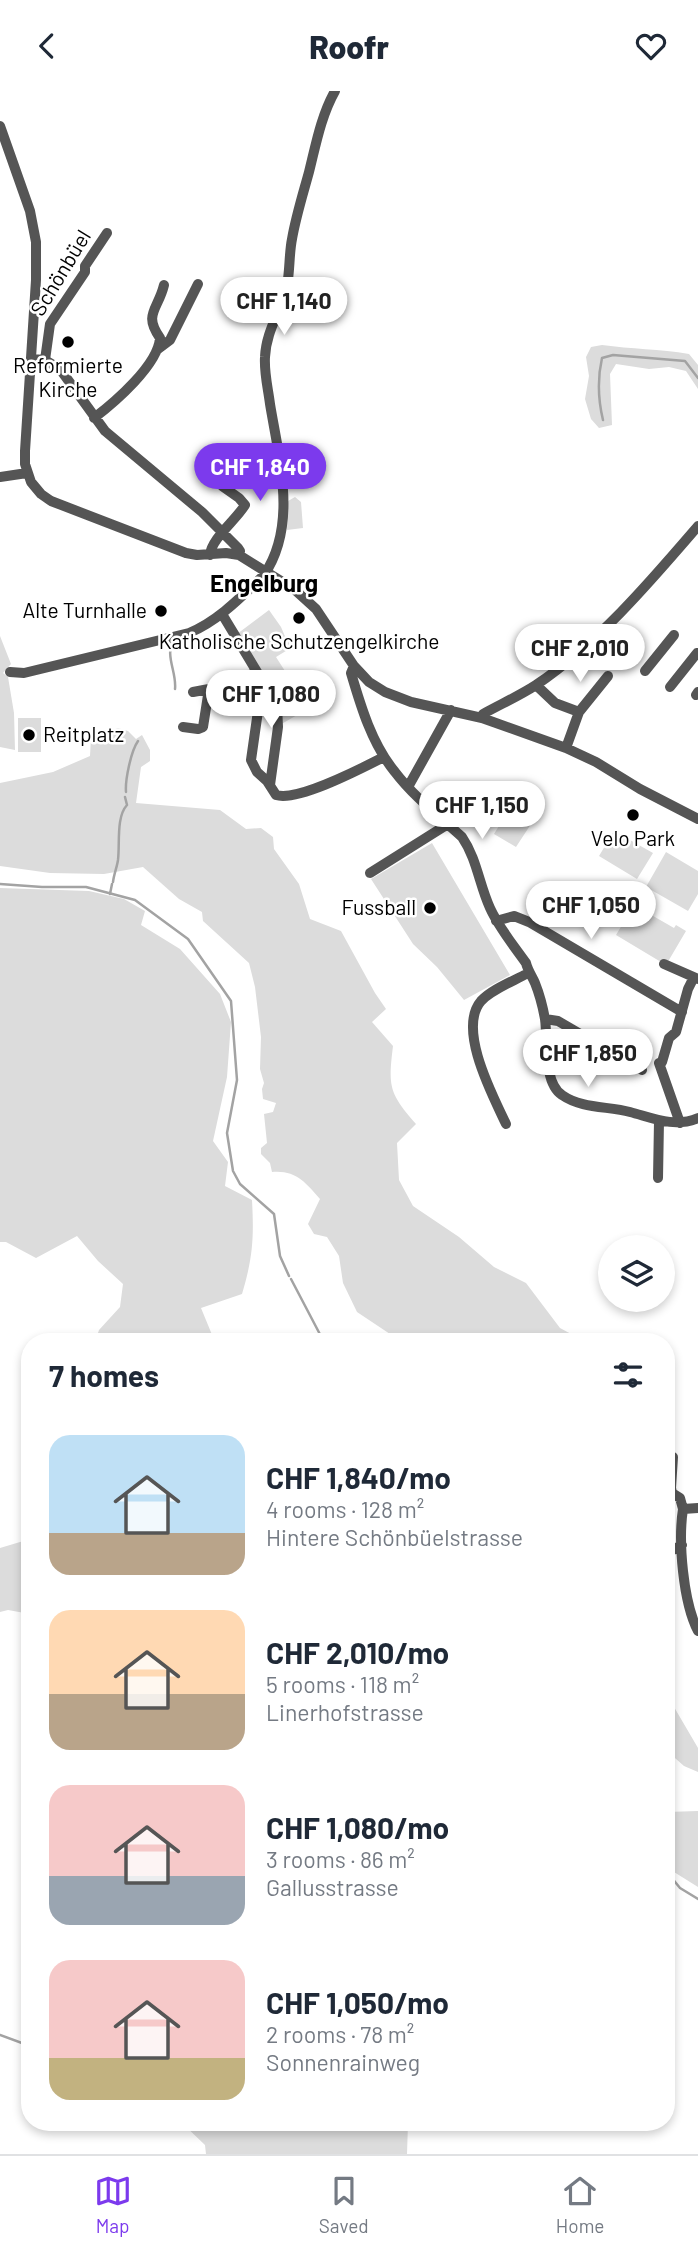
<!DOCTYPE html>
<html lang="en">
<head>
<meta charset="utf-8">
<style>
	body { margin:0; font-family:Barlow,sans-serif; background:#f6f6f7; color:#1f2937; height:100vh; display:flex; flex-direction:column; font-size:26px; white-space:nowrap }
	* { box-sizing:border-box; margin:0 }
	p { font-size:23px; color:#747a83 }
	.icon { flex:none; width:38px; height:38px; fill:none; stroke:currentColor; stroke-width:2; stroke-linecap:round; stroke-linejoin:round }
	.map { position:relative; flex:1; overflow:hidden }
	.sheet { position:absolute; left:21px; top:1242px; width:654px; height:798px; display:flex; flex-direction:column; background:#fff; border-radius:28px; box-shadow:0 4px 10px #0003 }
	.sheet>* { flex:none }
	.fabs { position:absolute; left:598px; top:1144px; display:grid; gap:14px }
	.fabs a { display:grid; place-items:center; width:77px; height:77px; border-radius:50%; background:#fff; box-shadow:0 4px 10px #0003; font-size:35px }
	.price { position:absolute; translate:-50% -60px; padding:0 16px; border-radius:24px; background:#fff; color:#222; font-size:23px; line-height:46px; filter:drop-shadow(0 2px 4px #0008) }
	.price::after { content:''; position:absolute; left:50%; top:42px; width:21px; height:16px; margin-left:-10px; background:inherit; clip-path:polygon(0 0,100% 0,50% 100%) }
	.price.on { background:#7c3aed; color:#fff }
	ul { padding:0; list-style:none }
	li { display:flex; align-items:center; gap:21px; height:175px; padding:0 28px }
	li span { display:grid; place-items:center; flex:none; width:196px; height:140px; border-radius:21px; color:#555 }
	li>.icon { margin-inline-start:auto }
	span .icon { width:84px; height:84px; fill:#fffc; stroke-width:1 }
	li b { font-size:30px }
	h2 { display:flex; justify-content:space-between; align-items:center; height:84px; padding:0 28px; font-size:30px }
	header { display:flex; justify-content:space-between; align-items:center; height:91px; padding:0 28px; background:#fff; font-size:32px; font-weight:800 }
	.menu { display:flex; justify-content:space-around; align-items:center; height:98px; border-top:2px solid #e0e1e3; background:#fff; font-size:19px; color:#747a83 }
	.menu a { display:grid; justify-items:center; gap:4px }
	.menu .on { color:#7c3aed }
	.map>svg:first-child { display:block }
	.green { fill:#dcdcdc }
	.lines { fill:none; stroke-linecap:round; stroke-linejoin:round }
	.stream { stroke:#a3a3a3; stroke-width:2.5 }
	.minor { stroke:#555; stroke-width:10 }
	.poi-dot { fill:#000; stroke:#fff; stroke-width:2.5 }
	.labels { text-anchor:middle; stroke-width:5; stroke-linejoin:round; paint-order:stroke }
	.street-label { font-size:21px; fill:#000; stroke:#fff }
	.poi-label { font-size:21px; fill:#000; stroke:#fff }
	.quarter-label { font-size:24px; font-weight:bold; fill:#000; stroke:#fff }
</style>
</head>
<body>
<header><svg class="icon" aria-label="back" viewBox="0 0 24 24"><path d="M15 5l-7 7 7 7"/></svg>Roofr<svg class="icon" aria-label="heart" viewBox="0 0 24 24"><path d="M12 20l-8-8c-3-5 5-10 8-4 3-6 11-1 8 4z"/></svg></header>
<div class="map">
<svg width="698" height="2063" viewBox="0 0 698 2063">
	<rect width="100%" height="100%" fill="#fff"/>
	<path class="green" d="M602,254C631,258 660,258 689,263L698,274V298L686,280L669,276L649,278L616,273L610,283L612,334L599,337L591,328L585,308L589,285L586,266L591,256Z
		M295,406L301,411L303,437L287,439L288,410Z
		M269,519L281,536L287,550L291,549L294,555L276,566L292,591L309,594L321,589L330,605L319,611L315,617L311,616L278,635L275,616L237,543Z
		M0,545L11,573L3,582L8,586L14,622L15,659L0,656Z
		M18,627H41V661H18Z
		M118,637L128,640L136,648L142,644L150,659V670L141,676L136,712L220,719L246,738L261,737L273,746L274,758L299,793L310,828L341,840L375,902L386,918L372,931L393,955C388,996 389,1002 416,1033L397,1052L399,1089L413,1115L459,1146L494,1176L526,1192L560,1237L586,1251H402L357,1221L343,1192L339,1165L327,1146L314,1143L308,1133L320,1108C305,1091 296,1079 272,1081L270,1072L261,1063V1057L267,1052L264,1023L273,1021L276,1012L263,1008L262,998L264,992L260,978L261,946L255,896L249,872L203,830L202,821L179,808L143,776L104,783L50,782L0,775V692L53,681L90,665L91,647Z
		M510,717L533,730L516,756L494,743Z
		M614,740L653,762L637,788L599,765Z
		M432,752L510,884L464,909L437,876L413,853L371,788Z
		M666,761L698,780V803L688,820L646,796Z
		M0,797L89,800L124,808L145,820L141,834L180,858L220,903L231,931L227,986L213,1050L228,1071L225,1095L252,1109C254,1147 253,1166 242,1203L201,1217L215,1251H95L99,1239L120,1216L123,1193L98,1170L77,1145L36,1167L6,1151H0Z
		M634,814L674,837L676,834L686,840L666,874L616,844Z
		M30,1448V1523L8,1519L0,1521V1457Z
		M667,1604L698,1657V1681L684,1675L667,1660Z
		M698,1720V1796L674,1781L667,1768V1721Z
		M182,2032H322L348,2034L350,2032H408L407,2063H206L205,2054Z"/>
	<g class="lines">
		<path class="stream" d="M603,329C598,308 597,289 602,267L613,264L685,270L698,287
			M174,548C164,564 177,581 175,598
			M126,701C125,689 131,660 138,650
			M113,791C114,783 117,776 118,769C120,752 116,726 127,714L125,706
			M0,793L42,796H86L135,809L188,848L231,910L237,989L227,1042L233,1080L240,1093L274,1123L280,1165L289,1185
			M110,803L112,793
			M291,1188L324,1251
			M667,1781L680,1797L698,1808
			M0,1944L30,1955"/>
		<path class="minor" d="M0,35L30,120L36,151V189L25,360V373L31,391L41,403L51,410L186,462L197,464L226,462L239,464L294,498L316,518L354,575L369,591L385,601L411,611L482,627L566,657L596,671L640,698L698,728
			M158,258L170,249L198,193
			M31,268L45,269L50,233L85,181V175L107,142
			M45,269L60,278L105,340L202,421L238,457L240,460L239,464
			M94,327C115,311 158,274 160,247C143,223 158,219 164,194
			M0,386L27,382
			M210,464C211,448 236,429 245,414L239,407L222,395
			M222,523L277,614L278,636L270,694
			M354,575L351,582C361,616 372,653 395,681C414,706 439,725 462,746C477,768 479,793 490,817C499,837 514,855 526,872C528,880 532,885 535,892C539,902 543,917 545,928C548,949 543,992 562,1004C582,1018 608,1015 630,1021C653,1027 674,1037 698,1027
			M645,580L674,544
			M10,581L24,582L189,542C218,530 241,506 264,484C298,434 279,368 270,313C268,297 264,282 265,266C266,240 281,220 287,195C290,179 289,163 292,148C296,125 303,103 309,81C316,53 321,25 335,0
			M256,581L254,586L258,620L251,669L257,681L267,690L276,704C298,711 362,677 384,666
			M536,594L555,612L579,621
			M670,596L697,562
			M193,601L209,598
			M696,604L698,601
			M482,627L483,623C501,613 519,605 536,594C599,551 649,492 698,435
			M183,636L198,638L203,636L209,598L237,590L256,581
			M566,657L579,621L608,585
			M408,696L451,619
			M370,782L448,733
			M496,830L514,825L529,831L682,921
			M664,873L698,888
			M545,928L558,930L642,979
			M680,1032L659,972L662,971L669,947L676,941L688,898L693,888
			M506,1033C493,1005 457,938 481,910C492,898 514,890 528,882
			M658,1087L659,1030
			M673,1366L671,1397L672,1402L680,1407L683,1418C678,1450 683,1511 698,1540
			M683,1418L698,1417
			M667,1462L682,1454"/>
	</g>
	<g class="poi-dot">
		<circle cx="68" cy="251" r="7"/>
		<circle cx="161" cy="520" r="7"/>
		<circle cx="299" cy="527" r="7"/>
		<circle cx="29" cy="644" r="7"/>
		<circle cx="633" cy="724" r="7"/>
		<circle cx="430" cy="817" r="7"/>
	</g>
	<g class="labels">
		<g class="street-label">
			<text transform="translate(61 182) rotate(-59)" y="7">Schönbüel</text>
		</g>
		<g class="poi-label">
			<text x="68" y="282">Reformierte<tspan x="68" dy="24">Kirche</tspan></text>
			<text x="147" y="527" text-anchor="end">Alte Turnhalle</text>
			<text x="299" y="558">Katholische Schutzengelkirche</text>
			<text x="43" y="651" text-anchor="start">Reitplatz</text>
			<text x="633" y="755">Velo Park</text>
			<text x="416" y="824" text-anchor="end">Fussball</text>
		</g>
		<g class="quarter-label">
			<text x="264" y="501">Engelburg</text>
		</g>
	</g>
</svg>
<div class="fabs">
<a><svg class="icon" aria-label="layers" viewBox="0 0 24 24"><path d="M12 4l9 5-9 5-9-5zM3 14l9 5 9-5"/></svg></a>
</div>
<b class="price" style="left:284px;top:246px">CHF 1,140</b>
<b class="price on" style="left:260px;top:412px">CHF 1,840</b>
<b class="price" style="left:580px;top:593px">CHF 2,010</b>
<b class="price" style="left:271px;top:639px">CHF 1,080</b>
<b class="price" style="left:482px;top:750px">CHF 1,150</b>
<b class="price" style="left:591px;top:850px">CHF 1,050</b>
<b class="price" style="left:588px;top:998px">CHF 1,850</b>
<section class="sheet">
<h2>7 homes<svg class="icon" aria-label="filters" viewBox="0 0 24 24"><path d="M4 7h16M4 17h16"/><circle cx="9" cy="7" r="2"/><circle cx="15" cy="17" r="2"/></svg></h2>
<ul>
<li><span style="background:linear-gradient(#bfe0f5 70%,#b9a48a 0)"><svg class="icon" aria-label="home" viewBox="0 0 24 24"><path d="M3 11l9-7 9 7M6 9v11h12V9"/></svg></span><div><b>CHF 1,840/mo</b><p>4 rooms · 128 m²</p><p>Hintere Schönbüelstrasse</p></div></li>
<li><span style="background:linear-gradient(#ffd9b3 60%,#b9a48a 0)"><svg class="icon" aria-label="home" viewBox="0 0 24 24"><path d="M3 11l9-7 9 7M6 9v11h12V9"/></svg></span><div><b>CHF 2,010/mo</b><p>5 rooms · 118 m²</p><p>Linerhofstrasse</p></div></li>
<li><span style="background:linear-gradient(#f6c9c9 65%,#9aa5b1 0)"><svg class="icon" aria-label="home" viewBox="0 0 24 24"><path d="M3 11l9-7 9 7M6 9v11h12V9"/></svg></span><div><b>CHF 1,080/mo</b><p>3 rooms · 86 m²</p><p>Gallusstrasse</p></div></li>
<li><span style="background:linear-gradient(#f6c9c9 70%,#c2b280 0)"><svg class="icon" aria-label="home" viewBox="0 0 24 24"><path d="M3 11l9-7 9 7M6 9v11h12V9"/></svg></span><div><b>CHF 1,050/mo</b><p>2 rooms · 78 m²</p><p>Sonnenrainweg</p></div></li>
</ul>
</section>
</div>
<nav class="menu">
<a class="on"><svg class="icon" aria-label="map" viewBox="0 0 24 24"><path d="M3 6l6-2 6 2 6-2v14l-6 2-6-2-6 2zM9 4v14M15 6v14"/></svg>Map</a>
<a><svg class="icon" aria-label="saved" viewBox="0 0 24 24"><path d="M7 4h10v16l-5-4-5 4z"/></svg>Saved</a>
<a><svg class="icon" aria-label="home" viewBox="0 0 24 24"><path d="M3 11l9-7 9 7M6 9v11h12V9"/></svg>Home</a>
</nav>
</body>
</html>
